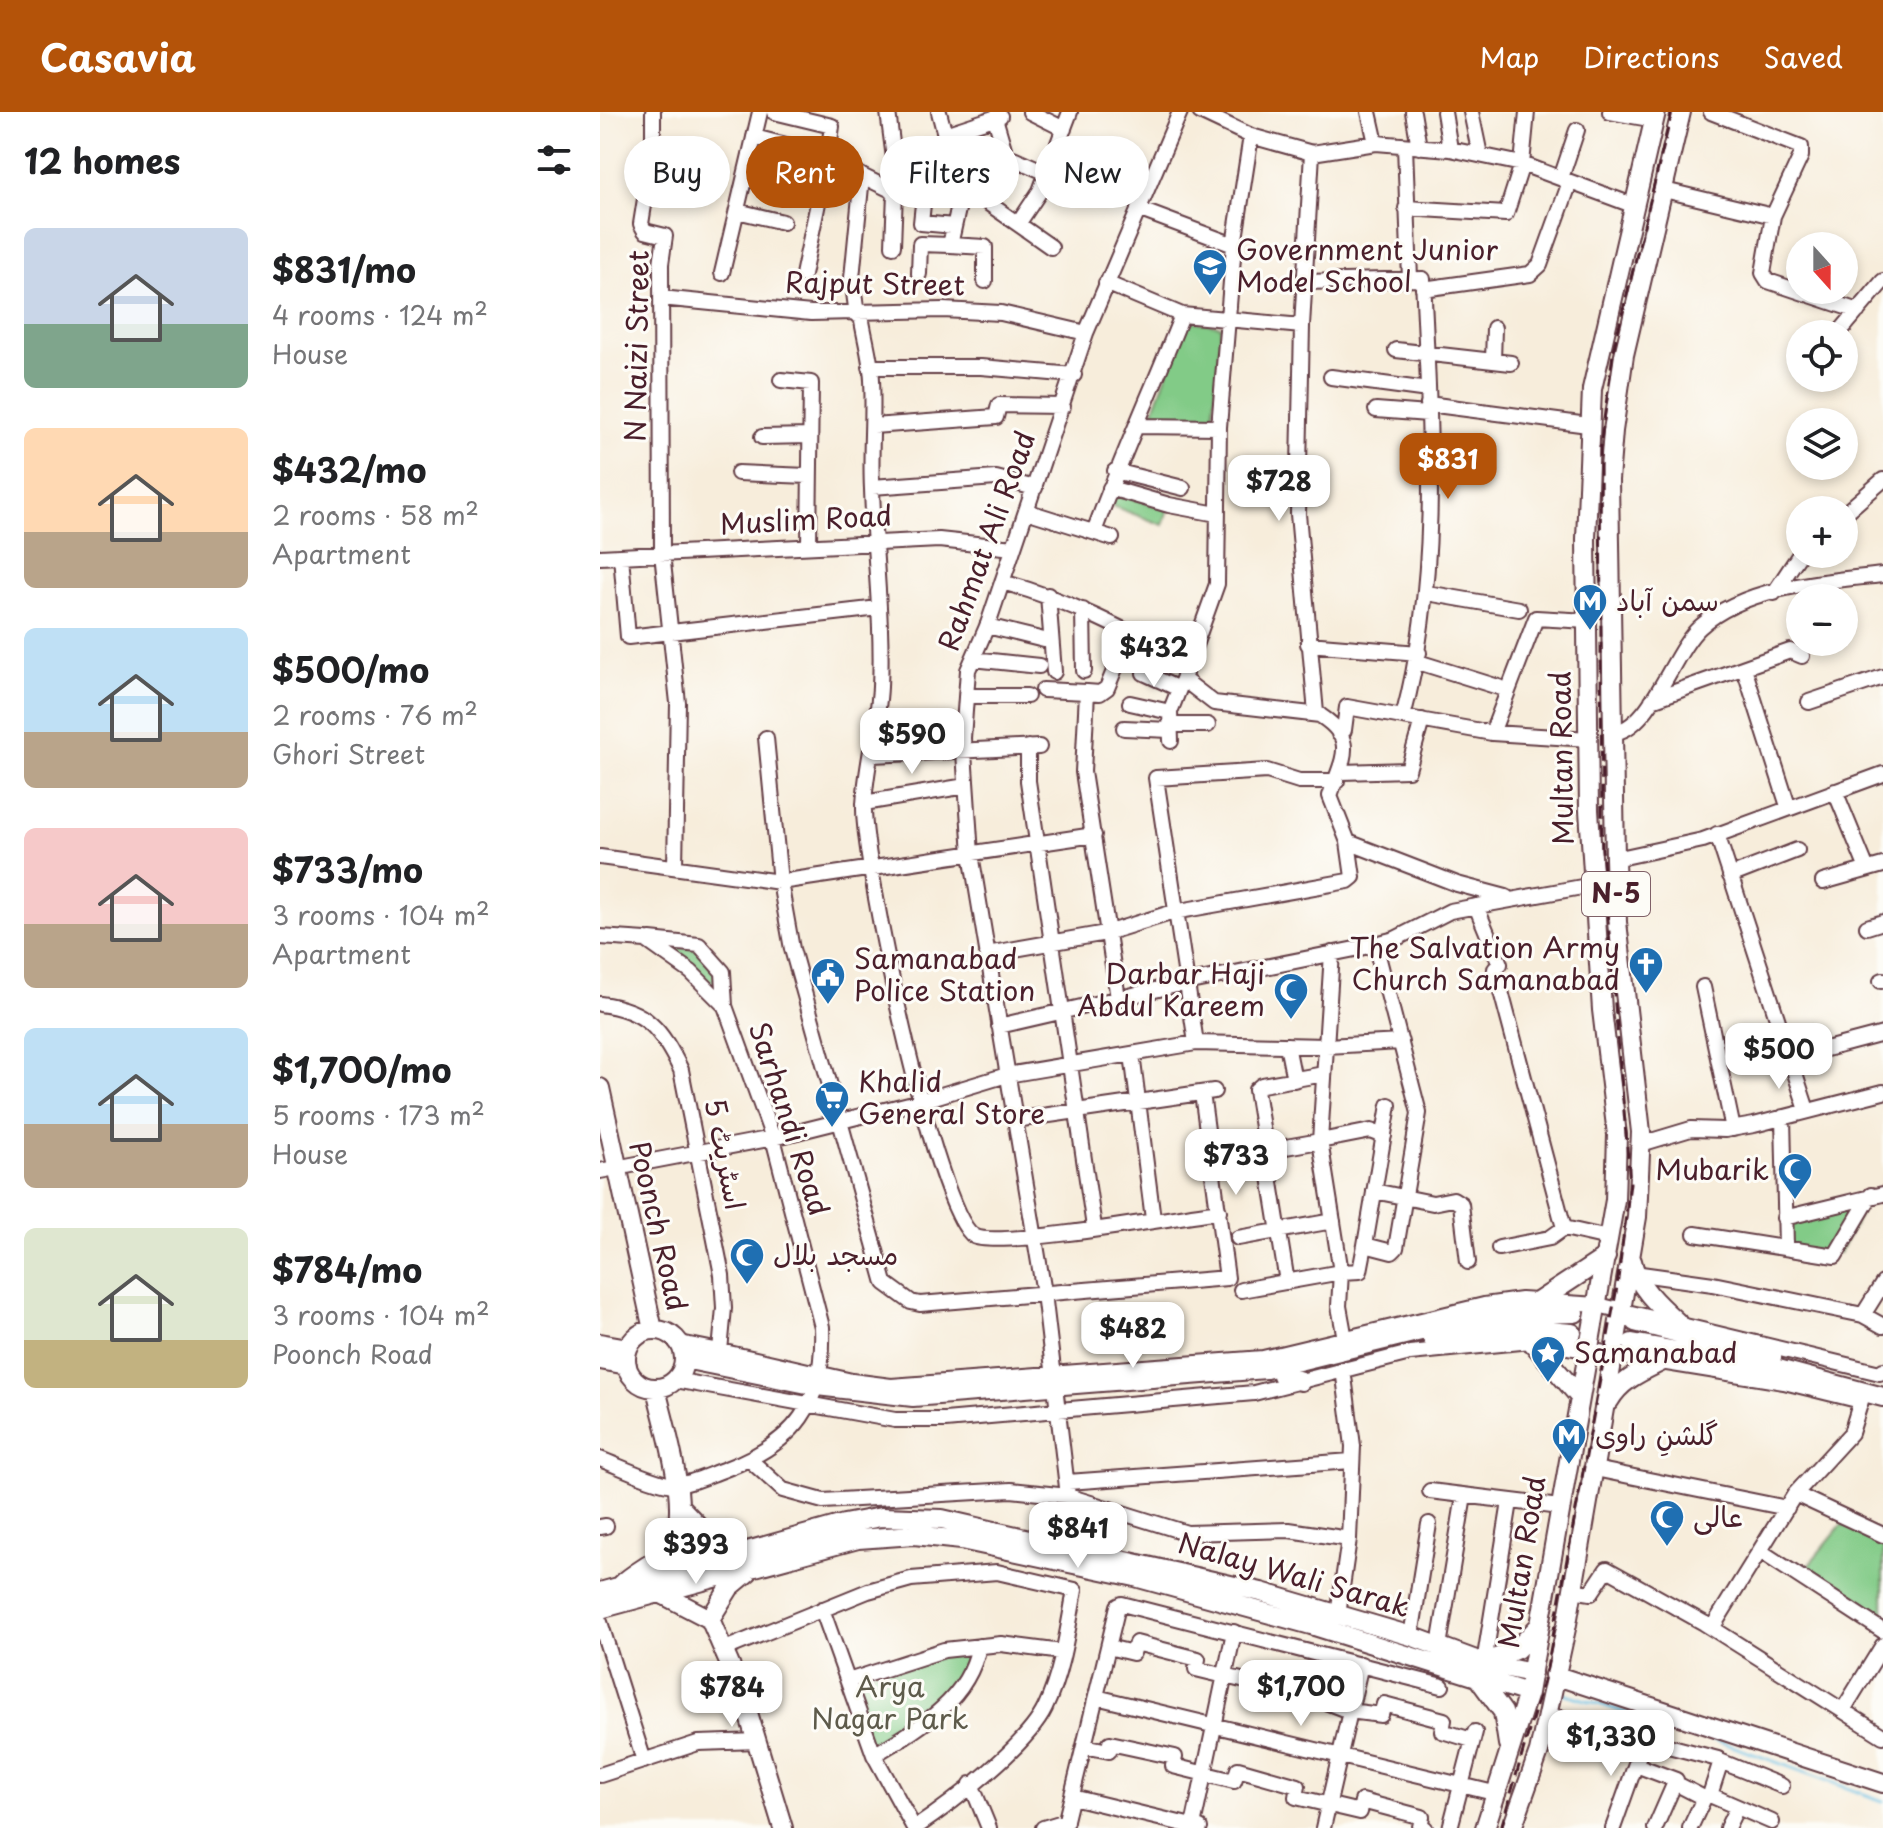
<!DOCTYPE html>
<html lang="en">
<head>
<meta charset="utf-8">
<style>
	body { margin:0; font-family:"Playpen Sans","Playpen Sans Arabic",sans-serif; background:#f2f2f2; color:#202124; height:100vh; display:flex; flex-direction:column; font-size:30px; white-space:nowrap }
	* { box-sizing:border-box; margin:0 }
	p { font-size:26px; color:#757577 }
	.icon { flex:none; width:44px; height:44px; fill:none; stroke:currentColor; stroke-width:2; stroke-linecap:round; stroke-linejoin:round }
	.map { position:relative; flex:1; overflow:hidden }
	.side { display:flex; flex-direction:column; background:#fff; width:600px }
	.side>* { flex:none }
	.hud { position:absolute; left:24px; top:24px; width:760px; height:72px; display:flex; gap:16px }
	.needle { width:52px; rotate:159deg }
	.buttons { position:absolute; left:1186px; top:120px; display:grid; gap:16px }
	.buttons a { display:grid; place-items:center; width:72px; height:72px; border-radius:50%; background:#fff; box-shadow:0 4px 12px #0003; font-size:40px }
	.price { position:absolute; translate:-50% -68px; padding:0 18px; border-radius:16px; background:#fff; color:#222; font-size:26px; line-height:52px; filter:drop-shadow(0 2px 4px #0008) }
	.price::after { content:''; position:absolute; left:50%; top:48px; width:24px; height:18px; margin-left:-12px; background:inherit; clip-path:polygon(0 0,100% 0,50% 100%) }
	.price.on { background:#b45309; color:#fff }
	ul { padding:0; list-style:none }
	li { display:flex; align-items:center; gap:24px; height:200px; padding:0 24px }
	li span { display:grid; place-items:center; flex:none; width:224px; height:160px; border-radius:12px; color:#555 }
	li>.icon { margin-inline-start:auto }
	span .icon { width:96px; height:96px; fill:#fffc; stroke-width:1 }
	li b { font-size:34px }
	h2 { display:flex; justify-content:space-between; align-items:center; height:96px; padding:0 24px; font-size:34px }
	.chip { padding:0 28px; border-radius:36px; background:#fff; box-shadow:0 4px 12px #0003; font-size:28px; line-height:72px }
	.chip.on { background:#b45309; color:#fff }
	header { display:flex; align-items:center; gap:48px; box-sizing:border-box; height:112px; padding:0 40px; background:#b45309; color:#fff }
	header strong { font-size:38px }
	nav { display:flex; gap:44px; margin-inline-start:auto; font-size:28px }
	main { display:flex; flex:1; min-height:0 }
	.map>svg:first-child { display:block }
	.green { fill:#82cb87; stroke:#667559; stroke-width:2 }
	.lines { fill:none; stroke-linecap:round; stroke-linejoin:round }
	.stream { stroke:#66bfe3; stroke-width:3 }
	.minor-casing { stroke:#643e45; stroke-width:18 }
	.major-casing { stroke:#643e45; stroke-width:22 }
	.minor { stroke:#fff; stroke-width:14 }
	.major { stroke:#fff; stroke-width:18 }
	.rail { stroke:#4a1f2b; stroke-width:3; stroke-dasharray:12 6; stroke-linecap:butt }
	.labels { text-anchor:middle; stroke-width:6; stroke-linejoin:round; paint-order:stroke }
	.shield { fill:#fdfcf7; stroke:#806168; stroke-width:2 }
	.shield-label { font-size:26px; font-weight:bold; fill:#4a1f2b }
	.poi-label { font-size:28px; fill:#4a1f2b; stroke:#fdfcf7; text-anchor:start }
	.street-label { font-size:28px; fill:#4a1f2b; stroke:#fdfcf7 }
	.park-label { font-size:28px; fill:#5e5b4b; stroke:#fdfcf7 }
</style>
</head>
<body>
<header>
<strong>Casavia</strong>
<nav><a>Map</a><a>Directions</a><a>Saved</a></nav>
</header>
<main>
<section class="side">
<h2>12 homes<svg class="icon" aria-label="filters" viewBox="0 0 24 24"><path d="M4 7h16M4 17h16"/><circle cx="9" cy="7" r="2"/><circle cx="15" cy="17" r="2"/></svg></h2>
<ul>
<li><span style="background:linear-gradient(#c9d6e8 60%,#7fa58c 0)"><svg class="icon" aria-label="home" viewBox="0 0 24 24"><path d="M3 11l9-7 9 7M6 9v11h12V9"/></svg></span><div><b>$831/mo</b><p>4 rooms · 124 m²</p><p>House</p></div></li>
<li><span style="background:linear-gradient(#ffd9b3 65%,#b9a48a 0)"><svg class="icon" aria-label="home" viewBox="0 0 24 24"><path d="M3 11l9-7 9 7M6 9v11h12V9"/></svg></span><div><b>$432/mo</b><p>2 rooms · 58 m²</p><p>Apartment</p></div></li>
<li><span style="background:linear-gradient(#bfe0f5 65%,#b9a48a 0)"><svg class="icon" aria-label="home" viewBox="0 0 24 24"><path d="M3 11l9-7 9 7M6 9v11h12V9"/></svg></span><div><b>$500/mo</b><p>2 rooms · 76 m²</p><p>Ghori Street</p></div></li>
<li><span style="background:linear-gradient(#f6c9c9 60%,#b9a48a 0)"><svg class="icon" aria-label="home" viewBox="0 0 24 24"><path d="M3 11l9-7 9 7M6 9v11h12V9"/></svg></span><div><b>$733/mo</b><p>3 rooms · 104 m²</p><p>Apartment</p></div></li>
<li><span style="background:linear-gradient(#bfe0f5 60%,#b9a48a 0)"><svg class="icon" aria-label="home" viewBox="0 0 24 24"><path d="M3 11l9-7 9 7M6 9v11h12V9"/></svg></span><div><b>$1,700/mo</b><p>5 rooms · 173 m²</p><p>House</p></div></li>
<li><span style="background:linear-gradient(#dfe7d0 70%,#c2b280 0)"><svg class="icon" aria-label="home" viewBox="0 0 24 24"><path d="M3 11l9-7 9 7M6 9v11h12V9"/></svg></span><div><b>$784/mo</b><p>3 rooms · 104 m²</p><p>Poonch Road</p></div></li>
</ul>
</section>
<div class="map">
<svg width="1283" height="1716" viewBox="0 0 1283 1716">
	<rect width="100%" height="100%" fill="#fdfcf7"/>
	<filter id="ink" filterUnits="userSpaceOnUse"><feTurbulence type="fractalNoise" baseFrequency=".0125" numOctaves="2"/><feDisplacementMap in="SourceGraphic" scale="16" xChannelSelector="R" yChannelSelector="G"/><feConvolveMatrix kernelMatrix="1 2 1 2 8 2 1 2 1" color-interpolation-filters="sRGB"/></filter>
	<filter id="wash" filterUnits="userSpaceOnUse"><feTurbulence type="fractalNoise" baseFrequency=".006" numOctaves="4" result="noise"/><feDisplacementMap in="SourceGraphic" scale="32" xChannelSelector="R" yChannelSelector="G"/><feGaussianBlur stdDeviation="1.8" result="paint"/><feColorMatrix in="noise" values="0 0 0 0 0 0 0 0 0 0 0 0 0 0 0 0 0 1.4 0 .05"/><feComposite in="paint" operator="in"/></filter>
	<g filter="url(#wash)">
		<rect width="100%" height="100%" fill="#f7eddb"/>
		<path class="green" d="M587,208L621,214L613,308L549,311Z
			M516,381L568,398L563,413L512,394Z
			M64,834L96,837L117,861L118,876Z
			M1271,1083L1239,1141L1186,1135V1105Z
			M1242,1412L1283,1432V1507L1205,1457Z
			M378,1535L355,1581L273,1645L242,1566Z"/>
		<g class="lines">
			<path class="stream" d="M643,1485L666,1492
				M907,1565L919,1569
				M963,1581L1121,1630L1283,1689"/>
		</g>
	</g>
	<g filter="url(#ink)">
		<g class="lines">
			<g class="minor-casing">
				<path id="minor" d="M53,0V37L41,112L45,119L65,124L61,152L62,441L78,591L75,754
					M174,0L232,14L228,43L262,64L252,166L257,203
					M288,0L295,54
					M430,0L464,17
					M600,0L651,24L712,41L776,31L850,37L922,52L1035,94
					M769,0L776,31
					M813,0L819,35
					M844,0L850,37
					M871,0L880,43
					M1010,0L1055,8
					M1111,0L1201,35V44L1173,104
					M395,6L408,50
					M345,22L400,4
					M154,25L198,36
					M805,34L810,167
					M413,46L447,61
					M149,47L194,59
					M262,64L295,80L293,134
					M145,66L177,74
					M961,66L977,18
					M1064,78L1173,104L1163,161L1168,169L1258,199
					M361,84H378L451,135
					M323,92L321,111L354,114
					M806,96L906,102L922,52L927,0
					M538,97L634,133
					M137,99L183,110
					M418,112L440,79L470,0
					M350,133L385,135V169
					M122,161L160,0
					M319,162L320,132L350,133L361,84L339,0
					M203,163L228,43
					M705,170L823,167C830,313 841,463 803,605
					M506,171L582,203L702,214
					M823,177L930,162L940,153L970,70
					M61,186L211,201L343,198L401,201L486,221
					M261,203C264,224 271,246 272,268C274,304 270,340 272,377C274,443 283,509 280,575C278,615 265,655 264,695C263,751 335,1100 374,1124C395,1137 582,1104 619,1099
					M1238,222L1283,169
					M796,238L911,251
					M893,249L894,216
					M270,255H381L474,263
					M731,265L828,278
					M181,268L211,271L209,434
					M828,292L988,313
					M776,298L828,302
					M273,314L396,305L399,293L463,294
					M538,314L619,315L634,133L651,24
					M619,315L617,472L583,567L614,591L720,603
					M162,325L210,324
					M515,359L583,376
					M138,361L208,364
					M272,375L396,366L435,376
					M510,376L569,393L617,402
					M426,399L512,426
					M1244,402L1283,368
					M494,420C521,346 553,276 582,203
					M21,444L28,525L279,496
					M0,445L339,428L413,436
					M402,470C469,488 528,519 589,553
					M827,481L919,497
					M1174,481L1200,442
					M448,483L454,560
					M483,498L484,559
					M387,514L444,528
					M708,532L819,541
					M373,547L439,554
					M818,550L908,578
					M1144,556L1188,694
					M544,561L579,577
					M443,578L487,580
					M366,584H427
					M1052,588L1190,539L1202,544
					M1209,590L1283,565
					M530,591L570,600
					M570,613H608
					M524,616L570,618
					M892,621L936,506L988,509
					M1011,621C1051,619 1072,540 1100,515C1145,474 1225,469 1283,463
					M739,622L744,618L747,595L892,621L990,627
					M166,626L180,770L192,837L285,1171L311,1190L320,1192L627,1166L602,981
					M571,629L570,600L583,567
					M428,635V669L494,1115
					M272,643L439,635
					M742,660L808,658L822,608
					M1235,679L1267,757
					M264,691L366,674
					M1117,722L1207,998
					M748,730L857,772L906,785
					M0,745L180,770L494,723
					M1015,747L1103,728L1283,662
					M1130,764L1197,738
					M1223,770L1283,753
					M876,794L900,852L895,857L964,1116L1008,1126
					M1267,815L1283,810
					M0,825L46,828L91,860L125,894L173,1026L222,1215C225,1292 196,1331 123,1358C109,1363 91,1372 76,1373C57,1373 19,1354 0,1347
					M50,828L99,833L123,860L125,894
					M775,832L819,1001L796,1136L792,1140L765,1133L789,993
					M732,841L720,1029L771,1019L784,1024
					M387,842L506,821L574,800L748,769L753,765L748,730L730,684C741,648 761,627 716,601L698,402L702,214L712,41
					M1281,869L1283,868
					M1103,875L1133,1017
					M518,886L483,660L487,580L500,581L507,576L530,520
					M0,892C47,898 61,917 81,958L122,1163L124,1196L120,1239L252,1269L291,1274L663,1246L884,1193L921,1188L998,1193L1280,1261L1283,1258
					M399,914L585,871L760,836L795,827L850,799L993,773
					M596,931L556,666L667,659L699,669H737
					M687,933L694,968
					M532,942L553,1107
					M1188,947L1283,922
					M1183,1005L1186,1135
					M415,1008L614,979
					M1041,1032L1091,1017L1125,1018L1154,1013L1283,980
					M612,1048L720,1029L741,1160L641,1178
					M0,1059L173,1026L321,989L407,963L596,931L726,934L801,930
					M774,1079L833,1091L853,1087L861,1092L868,1150
					M1184,1106L1283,1082
					M1095,1122L1235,1144L1271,1083
					M638,1126L733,1109
					M899,1136L950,1126L964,1116
					M1034,1161L1113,1172L1263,1203L1283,1171
					M687,1170L656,978L662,973L724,962
					M1263,1203L1283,1214
					M745,1227L739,1194L741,1160L760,1159L765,1133
					M80,1231L120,1239
					M75,1268L295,1308H345L654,1281L810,1241L931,1229L1184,1270L1261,1289L1251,1321L1195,1382L1112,1516
					M150,1348L183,1378L223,1389L411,1378L468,1384L444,1181L371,742L363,626L368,558L388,512L486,221L580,0
					M995,1357L1187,1396
					M468,1370L751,1349
					M830,1379L960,1395
					M1195,1382L1283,1423
					M468,1384L587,1421L689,1418L749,1427
					M0,1415L6,1414
					M1160,1439L1283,1519
					M972,1478L991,1481L1007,1457L1104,1511L1283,1624
					M222,1497L274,1643L314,1716
					M738,1503L749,1427L753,1334L743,1257
					M0,1510L44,1649
					M811,1524L829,1412
					M839,1534L864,1384
					M508,1535L533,1541L536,1531L598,1547L596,1557L658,1572L660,1563L720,1577L718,1587L749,1599L781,1603L784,1592L844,1608L842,1619L872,1628
					M125,1537L268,1479L311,1467L397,1460L475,1478C468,1516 462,1561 445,1596C427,1634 351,1692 315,1716
					M884,1551L910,1390
					M248,1569L344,1538L401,1532L462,1540
					M496,1585L898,1682
					M1243,1598L1283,1533
					M946,1602L1118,1647L1120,1652L1110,1683L1172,1710
					M484,1634L509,1639L510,1631L575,1645L573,1654L634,1669L638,1657L698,1674L696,1685L760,1700L762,1689L822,1705L820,1715L825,1716
					M274,1643C319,1616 368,1589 379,1534
					M1120,1649L1182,1674
					M1036,1653L1076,1668L1055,1716
					M0,1663L98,1631L158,1629
					M1075,1671L1104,1686L1090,1716
					M371,1672L389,1716
					M472,1685L600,1716
					M593,1714L634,1520
					M443,1716L466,1709
					M464,1716L518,1494L522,1492L842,1574
					M723,1716L761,1552
					M850,1716L875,1620
					M1013,1716L1044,1629
					M1127,1716L1137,1695"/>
			</g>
			<g class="major-casing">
				<path id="major" d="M0,976L53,1218
					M1032,1149C1037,1174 1058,1193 1077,1210
					M939,1189L1006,1145
					M1035,1210L1172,1245
					M26 1247a29 29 0 1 1 58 0a29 29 0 1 1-58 0Z
					M832,1226L909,1216L972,1221
					M931,1229L978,1283
					M0,1231L28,1236
					M1032,1231L1178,1257L1283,1285
					M84,1247L217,1274L313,1285L666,1257L886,1203L975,1201
					M0,1248L27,1253
					M682,1263L701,1269
					M1009,1289C1021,1268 1041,1260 1063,1249
					M82,1397L108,1424L142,1441
					M21,1473C34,1460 53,1452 66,1440C97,1408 64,1315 56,1276
					M0,1480L244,1412L281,1405L342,1407L661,1480L811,1524L884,1551L932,1561
					M60,1481L110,1507L142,1581L183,1716
					M0,1497L258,1427L314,1423L361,1428L535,1465L711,1513L928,1581
					M110,1507L130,1475L148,1460
					M887,1550L917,1537L939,1514
					M954,1563L1283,1671
					M878,1566L903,1600L908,1632
					M885,1716L928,1581L1015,1088L1017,1023L1002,898L989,698L986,427L992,277L1056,0
					M912,1716L939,1640L967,1512L1037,1105L1041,1020L1017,810L1015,747L1009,368L1013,319L1024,243L1081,0"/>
			</g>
			<use href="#minor" class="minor"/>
			<use href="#major" class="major"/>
			<path class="rail" d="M901,1716L947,1556L1017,1175L1030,1071L1002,737L1000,336L1014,235L1072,0"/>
		</g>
	</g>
	<defs>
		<g id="school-pin" transform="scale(1.8)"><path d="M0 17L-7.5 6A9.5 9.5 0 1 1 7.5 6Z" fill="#1f6fb2" stroke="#fdfcf7"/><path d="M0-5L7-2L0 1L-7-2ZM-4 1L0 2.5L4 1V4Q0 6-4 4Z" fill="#fff"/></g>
		<g id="metro-pin" transform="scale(1.8)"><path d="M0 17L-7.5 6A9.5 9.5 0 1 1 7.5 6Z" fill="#1f6fb2" stroke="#fdfcf7"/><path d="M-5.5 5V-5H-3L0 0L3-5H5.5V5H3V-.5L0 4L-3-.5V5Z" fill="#fff"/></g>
		<g id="church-pin" transform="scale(1.8)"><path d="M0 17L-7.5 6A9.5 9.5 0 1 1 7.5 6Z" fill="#1f6fb2" stroke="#fdfcf7"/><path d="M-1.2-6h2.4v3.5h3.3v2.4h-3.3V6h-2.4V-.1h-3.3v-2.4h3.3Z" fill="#fff"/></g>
		<g id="civic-pin" transform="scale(1.8)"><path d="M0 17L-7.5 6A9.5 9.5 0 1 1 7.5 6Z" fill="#1f6fb2" stroke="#fdfcf7"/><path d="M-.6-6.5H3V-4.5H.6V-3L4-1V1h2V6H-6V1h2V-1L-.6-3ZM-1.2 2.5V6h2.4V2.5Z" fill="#fff"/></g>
		<g id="mosque-pin" transform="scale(1.8)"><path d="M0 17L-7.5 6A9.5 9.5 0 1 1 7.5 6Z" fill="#1f6fb2" stroke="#fdfcf7"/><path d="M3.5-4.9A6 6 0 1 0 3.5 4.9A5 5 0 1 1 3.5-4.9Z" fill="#fff"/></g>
		<g id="supermarket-pin" transform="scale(1.8)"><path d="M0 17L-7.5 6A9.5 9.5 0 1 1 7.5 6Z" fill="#1f6fb2" stroke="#fdfcf7"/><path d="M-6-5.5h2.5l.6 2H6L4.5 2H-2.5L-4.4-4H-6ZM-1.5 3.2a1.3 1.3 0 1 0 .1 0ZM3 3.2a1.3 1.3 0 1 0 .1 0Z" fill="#fff"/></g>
		<g id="sight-pin" transform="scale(1.8)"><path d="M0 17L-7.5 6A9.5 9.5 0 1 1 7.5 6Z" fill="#1f6fb2" stroke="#fdfcf7"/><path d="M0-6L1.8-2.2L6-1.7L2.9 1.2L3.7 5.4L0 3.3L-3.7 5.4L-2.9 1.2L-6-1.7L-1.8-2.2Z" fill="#fff"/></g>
	</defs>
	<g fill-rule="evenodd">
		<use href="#school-pin" x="610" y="154"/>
		<use href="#metro-pin" x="990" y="489"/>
		<use href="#church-pin" x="1046" y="852"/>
		<use href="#civic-pin" x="228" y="863"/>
		<use href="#mosque-pin" x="691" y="878"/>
		<use href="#supermarket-pin" x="232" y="986"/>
		<use href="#mosque-pin" x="1195" y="1058"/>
		<use href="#mosque-pin" x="147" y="1143"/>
		<use href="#sight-pin" x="948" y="1241"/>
		<use href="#metro-pin" x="969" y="1323"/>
		<use href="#mosque-pin" x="1067" y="1405"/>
	</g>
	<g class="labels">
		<rect class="shield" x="982" y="760" width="68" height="44" rx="6"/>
		<g class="shield-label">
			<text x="1016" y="791">N-5</text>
		</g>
		<g class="poi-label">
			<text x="636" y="148">Government Junior<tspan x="636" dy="32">Model School</tspan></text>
			<text x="1016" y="499">سمن آباد</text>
			<text x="1020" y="846" text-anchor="end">The Salvation Army<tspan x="1020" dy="32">Church Samanabad</tspan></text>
			<text x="254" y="857">Samanabad<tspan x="254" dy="32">Police Station</tspan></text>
			<text x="665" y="872" text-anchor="end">Darbar Haji<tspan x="665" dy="32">Abdul Kareem</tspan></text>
			<text x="258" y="980">Khalid<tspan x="258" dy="32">General Store</tspan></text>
			<text x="1169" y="1068" text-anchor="end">Mubarik</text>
			<text x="173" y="1153">مسجد بلال</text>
			<text x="974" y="1251">Samanabad</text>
			<text x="995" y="1333">گلشنِ راوی</text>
			<text x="1093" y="1415">عالی</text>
		</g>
		<g class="street-label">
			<text transform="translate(275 172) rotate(1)" y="10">Rajput Street</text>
			<text transform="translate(37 234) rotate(-89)" y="10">N Naizi Street</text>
			<text transform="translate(206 408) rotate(-3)" y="10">Muslim Road</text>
			<text transform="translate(387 429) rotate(-70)" y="10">Rahmat Ali Road</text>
			<text transform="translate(962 646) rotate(-91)" y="10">Multan Road</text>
			<text transform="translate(189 1007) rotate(72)" y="10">Sarhandi Road</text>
			<text transform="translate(125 1042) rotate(79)" y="10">اسٹریٹ 5</text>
			<text transform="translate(58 1114) rotate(77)" y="10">Poonch Road</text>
			<text transform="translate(922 1450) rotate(-81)" y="10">Multan Road</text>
			<text transform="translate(694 1463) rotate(16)" y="10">Nalay Wali Sarak</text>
		</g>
		<g class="park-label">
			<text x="290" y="1585">Arya<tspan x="290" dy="32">Nagar Park</tspan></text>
		</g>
	</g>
</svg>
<div class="buttons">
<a><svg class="needle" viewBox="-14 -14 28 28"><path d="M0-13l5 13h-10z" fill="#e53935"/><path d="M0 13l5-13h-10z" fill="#757577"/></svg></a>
<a><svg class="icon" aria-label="locate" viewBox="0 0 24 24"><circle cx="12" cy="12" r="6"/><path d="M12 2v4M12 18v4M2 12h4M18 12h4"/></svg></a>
<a><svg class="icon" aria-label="layers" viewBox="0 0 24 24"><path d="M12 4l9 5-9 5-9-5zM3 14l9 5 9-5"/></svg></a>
<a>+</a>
<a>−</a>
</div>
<b class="price on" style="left:848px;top:389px">$831</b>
<b class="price" style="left:679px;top:411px">$728</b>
<b class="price" style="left:554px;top:577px">$432</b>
<b class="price" style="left:312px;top:664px">$590</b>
<b class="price" style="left:1179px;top:979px">$500</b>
<b class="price" style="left:636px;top:1085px">$733</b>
<b class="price" style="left:533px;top:1258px">$482</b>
<b class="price" style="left:478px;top:1458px">$841</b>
<b class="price" style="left:96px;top:1474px">$393</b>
<b class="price" style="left:701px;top:1616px">$1,700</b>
<b class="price" style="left:132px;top:1617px">$784</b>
<b class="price" style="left:1011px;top:1666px">$1,330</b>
<div class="hud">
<a class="chip">Buy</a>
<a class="chip on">Rent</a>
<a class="chip">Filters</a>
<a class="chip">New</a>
</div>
</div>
</main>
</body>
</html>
